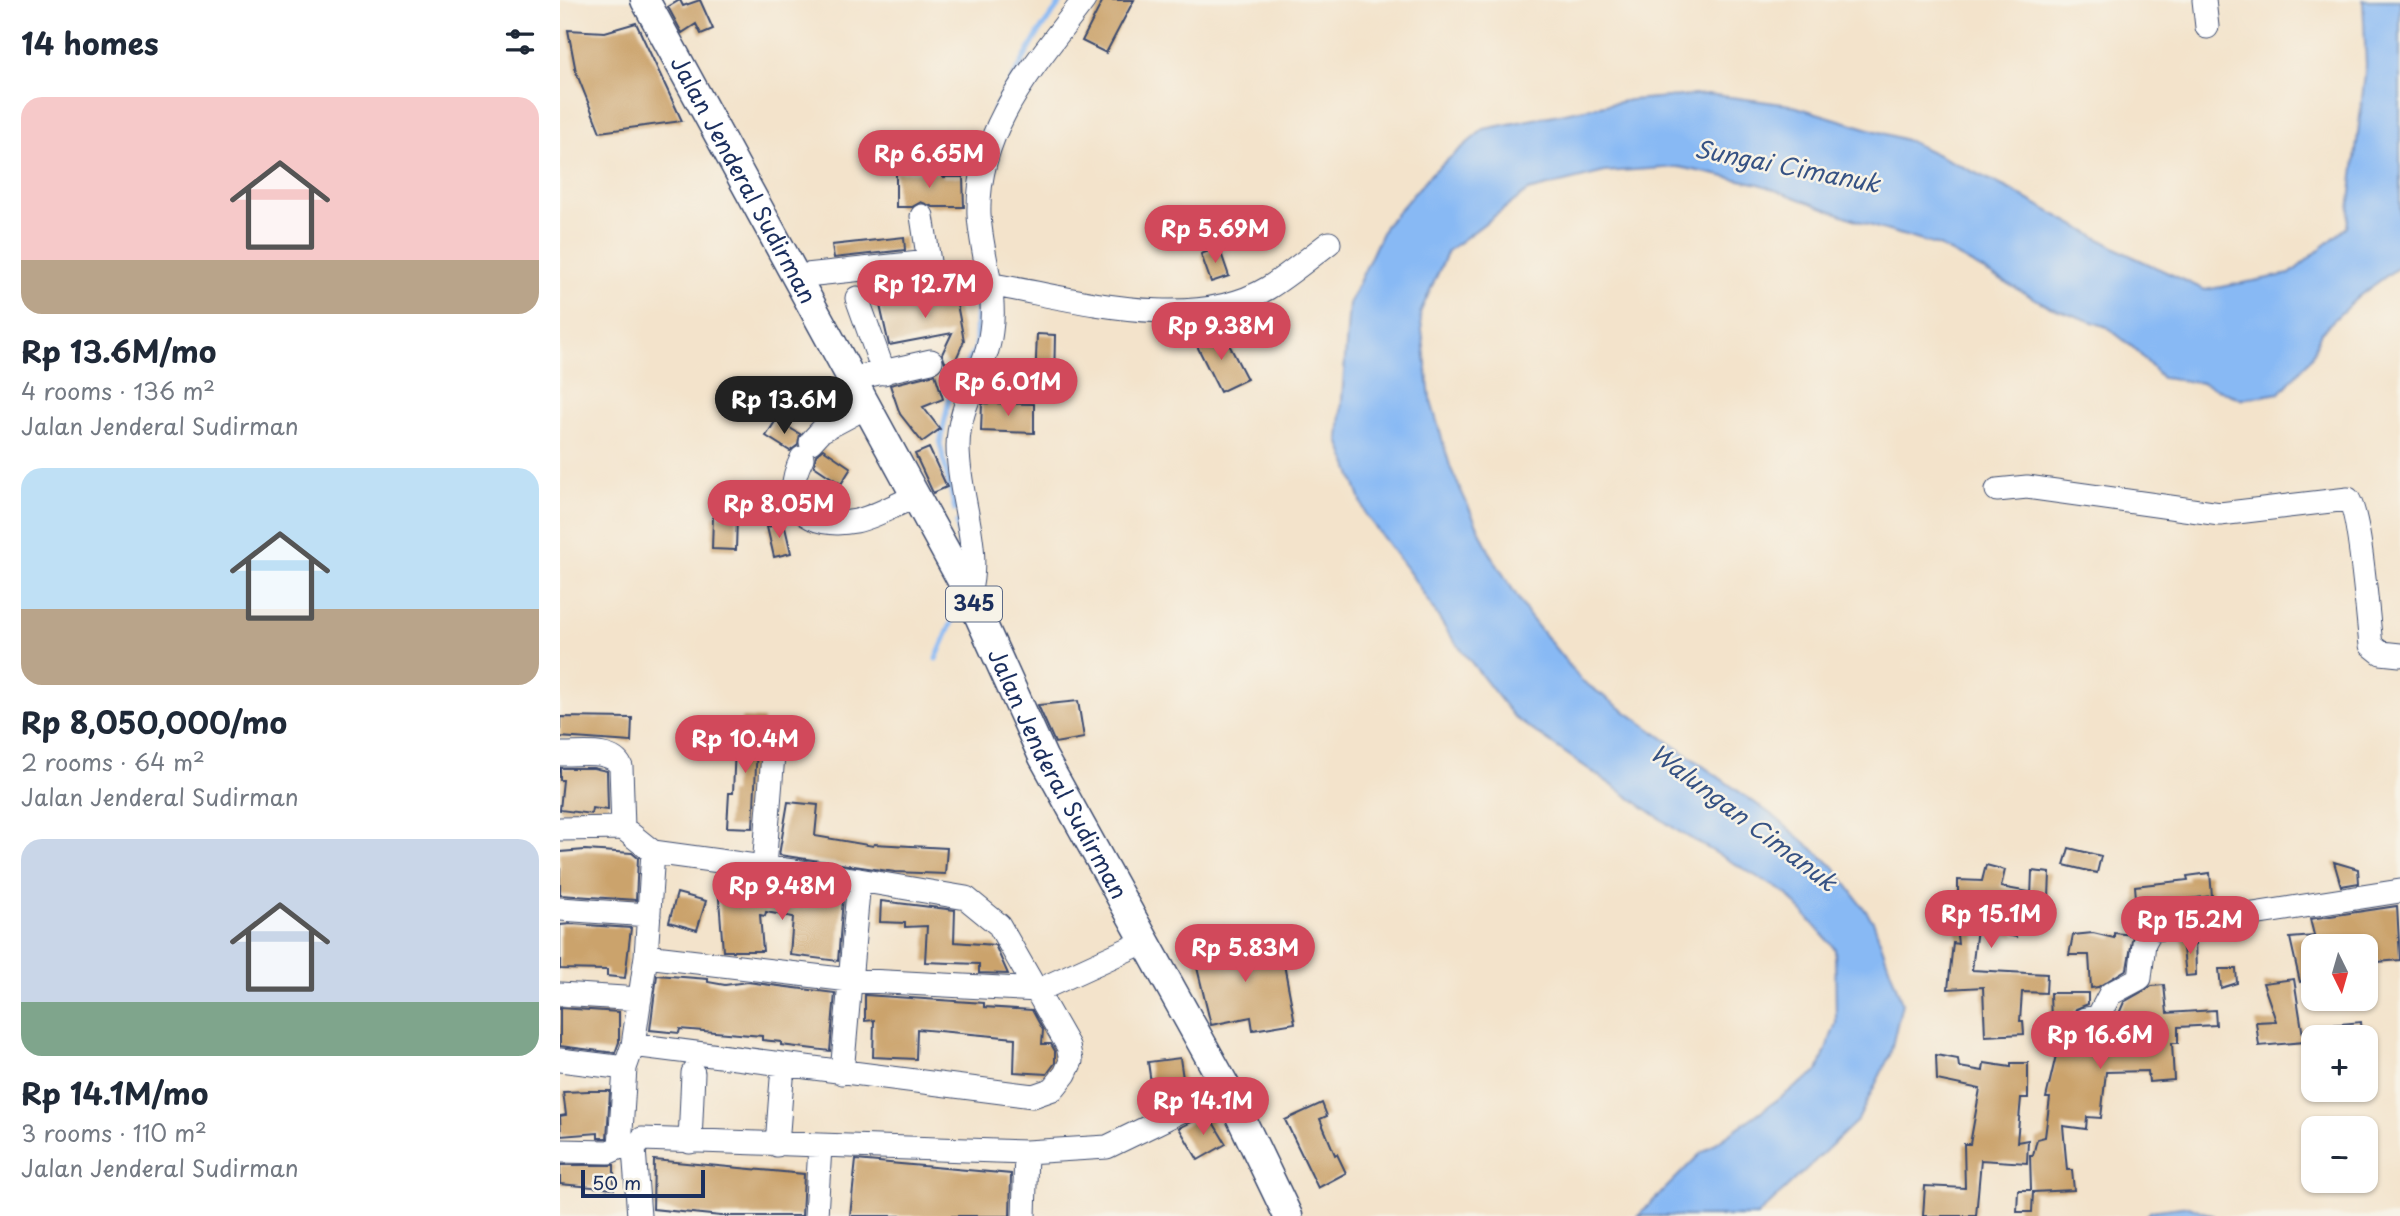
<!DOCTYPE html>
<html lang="en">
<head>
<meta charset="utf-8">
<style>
	body { margin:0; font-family:"Playpen Sans",sans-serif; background:#f2f2f3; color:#1f2937; height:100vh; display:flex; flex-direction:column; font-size:26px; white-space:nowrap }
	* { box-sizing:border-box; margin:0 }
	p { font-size:23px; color:#747a83 }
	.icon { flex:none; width:38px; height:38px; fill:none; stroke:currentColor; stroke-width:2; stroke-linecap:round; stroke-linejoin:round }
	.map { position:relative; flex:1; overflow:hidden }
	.details { display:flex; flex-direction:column; background:#fff; width:560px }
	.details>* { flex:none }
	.needle { width:46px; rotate:175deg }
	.controls { position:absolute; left:1741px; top:934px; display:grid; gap:14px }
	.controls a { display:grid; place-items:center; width:77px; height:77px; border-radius:14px; background:#fff; box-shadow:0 2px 5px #0004; font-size:35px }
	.scale { position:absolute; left:21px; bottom:18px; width:124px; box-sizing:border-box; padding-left:7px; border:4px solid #1b2f5e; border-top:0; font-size:19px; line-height:24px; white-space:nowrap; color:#1b2f5e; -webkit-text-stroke:5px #f7f3e8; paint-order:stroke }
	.price { position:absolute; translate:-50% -60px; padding:0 16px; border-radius:24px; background:#d1495b; color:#fff; font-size:23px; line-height:46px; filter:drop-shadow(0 2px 4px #0008) }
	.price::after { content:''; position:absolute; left:50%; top:42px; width:21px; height:16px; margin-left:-10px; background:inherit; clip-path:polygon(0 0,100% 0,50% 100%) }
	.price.active { background:#222; color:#fff }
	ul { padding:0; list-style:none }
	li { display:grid; align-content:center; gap:14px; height:371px; padding:0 21px }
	li span { display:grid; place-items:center; height:217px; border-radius:21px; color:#555 }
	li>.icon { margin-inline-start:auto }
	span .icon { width:126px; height:126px; fill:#fffc; stroke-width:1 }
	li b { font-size:30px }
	h2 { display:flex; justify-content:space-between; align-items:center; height:84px; padding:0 21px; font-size:30px }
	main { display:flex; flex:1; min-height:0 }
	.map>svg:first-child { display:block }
	.water { fill:#88b9f4; stroke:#5274a9; stroke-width:2 }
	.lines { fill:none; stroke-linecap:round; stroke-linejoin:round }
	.stream { stroke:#88b9f4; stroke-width:5 }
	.building { fill:#cba36c }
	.minor-casing { stroke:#3b4a6e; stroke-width:25 }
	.major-casing { stroke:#3b4a6e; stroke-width:31 }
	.minor { stroke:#fff; stroke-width:23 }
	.major { stroke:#fff; stroke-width:28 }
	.labels { text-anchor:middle; stroke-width:5; stroke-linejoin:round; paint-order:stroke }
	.shield { fill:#f7f3e8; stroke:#5d6a87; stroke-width:2 }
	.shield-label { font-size:21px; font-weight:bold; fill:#1b2f5e }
	.street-label { font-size:23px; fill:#1b2f5e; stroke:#f7f3e8 }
	.water-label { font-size:24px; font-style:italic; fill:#365284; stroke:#f7f3e8 }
</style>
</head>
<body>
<main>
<section class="details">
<h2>14 homes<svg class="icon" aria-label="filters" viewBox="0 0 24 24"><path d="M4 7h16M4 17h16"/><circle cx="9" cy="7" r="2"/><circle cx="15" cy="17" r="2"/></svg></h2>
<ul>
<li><span style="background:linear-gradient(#f6c9c9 75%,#b9a48a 0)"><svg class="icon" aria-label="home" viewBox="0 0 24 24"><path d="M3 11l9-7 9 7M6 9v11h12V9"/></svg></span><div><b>Rp 13.6M/mo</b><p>4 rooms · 136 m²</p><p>Jalan Jenderal Sudirman</p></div></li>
<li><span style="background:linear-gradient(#bfe0f5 65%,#b9a48a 0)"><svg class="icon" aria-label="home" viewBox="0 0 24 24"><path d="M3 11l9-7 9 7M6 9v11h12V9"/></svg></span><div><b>Rp 8,050,000/mo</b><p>2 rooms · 64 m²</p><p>Jalan Jenderal Sudirman</p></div></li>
<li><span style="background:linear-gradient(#c9d6e8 75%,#7fa58c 0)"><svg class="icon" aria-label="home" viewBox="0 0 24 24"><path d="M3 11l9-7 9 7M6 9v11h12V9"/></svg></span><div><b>Rp 14.1M/mo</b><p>3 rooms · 110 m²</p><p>Jalan Jenderal Sudirman</p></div></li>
</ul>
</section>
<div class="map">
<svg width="1840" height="1216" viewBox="0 0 1840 1216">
	<rect width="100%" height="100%" fill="#f7f3e8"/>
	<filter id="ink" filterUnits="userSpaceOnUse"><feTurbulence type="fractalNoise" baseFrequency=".0143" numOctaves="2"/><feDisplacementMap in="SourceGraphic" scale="14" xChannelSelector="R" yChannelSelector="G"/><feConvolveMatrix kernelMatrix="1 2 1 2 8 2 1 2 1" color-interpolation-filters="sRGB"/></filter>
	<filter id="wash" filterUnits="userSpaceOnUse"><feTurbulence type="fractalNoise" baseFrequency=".00686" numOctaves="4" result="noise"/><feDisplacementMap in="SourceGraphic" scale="28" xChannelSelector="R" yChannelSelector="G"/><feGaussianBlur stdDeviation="1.57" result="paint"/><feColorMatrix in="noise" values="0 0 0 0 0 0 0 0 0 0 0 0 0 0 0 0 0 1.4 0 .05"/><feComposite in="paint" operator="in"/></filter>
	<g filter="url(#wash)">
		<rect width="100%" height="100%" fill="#f3e3cb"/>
		<path class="water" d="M1803,0H1840V266L1799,296L1761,332L1752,357L1720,393L1681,399L1643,383L1602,378L1576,350L1547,327L1490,307L1379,246L1315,227L1199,184L1119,167L1045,172L968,191L888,251L860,313L870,398L891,469L931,555L970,617L1021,680L1215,817L1274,867L1313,921L1342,1003L1330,1055L1298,1120L1197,1216H1078L1139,1155L1258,1071L1276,1023L1275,949L1227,894L1118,831L955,718L889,634L852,576L806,515L779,440L789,304L825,226L872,173L924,129L1070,100L1148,94L1230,105L1349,141L1447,188L1567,254L1645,290L1730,274L1787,227L1806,65Z
			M1629,1206L1654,1216H1587L1591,1211Z"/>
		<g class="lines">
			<path class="stream" d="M434,111L481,29L503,0
				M395,510L380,444L391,389L416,348L417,270
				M397,523L401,555
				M376,659L395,615"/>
		</g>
		<g id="blocks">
			<path class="building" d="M120,0L123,6L140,0L153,29L141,34L136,24L122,33L108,7Z
				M543,0H574L546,53L522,41Z
				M76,23L122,121L40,132L16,72L8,30L45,32Z
				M336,172L383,173V177H403L404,207H373L361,202L352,207H336Z
				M344,237L345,250L274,258L272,245Z
				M659,247L669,276L651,282L641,254Z
				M394,288L404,341L393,366L385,362L382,354L392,333L329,345L319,301Z
				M622,324L616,338L598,331L601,325Z
				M662,331L687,379L660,392L636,344Z
				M477,334L495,335L494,384L475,383Z
				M375,374L383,399L363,407L380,429L362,442L340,414L330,385Z
				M422,403L474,404V433L421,431Z
				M216,420L240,434L238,445L230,451L206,436Z
				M369,448L387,487L373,493L355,454Z
				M263,449L291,468L281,484L254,466L256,455Z
				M153,516L177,517L176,550L152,549Z
				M224,523L231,553L214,557L207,527Z
				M518,701L524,738L495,743L478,705Z
				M0,717L72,718L71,742L0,737Z
				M181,718L203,719L202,746H197L193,828L167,827L169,793H173L175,746H180Z
				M0,768H33L47,771L48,810L32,808L31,814L0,810L3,780H0Z
				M228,802L258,805L255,836L313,846L314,844L387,848L385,874L335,872L219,855Z
				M1509,848L1541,856L1537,873L1504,865Z
				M25,850L72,853L78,858L76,900L0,895V852Z
				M1774,862L1798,869L1799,883L1781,886Z
				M1426,865L1445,870L1441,887L1469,892L1466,918L1451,912L1456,937L1417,928L1412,970L1487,974L1486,993L1462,992L1460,1021H1463L1464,1034L1425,1036L1423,987L1388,989L1393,943L1398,944L1393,899L1398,900V880L1422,881Z
				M1472,871L1490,873L1489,898L1471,897Z
				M1650,873L1652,896L1620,900L1621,911L1605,913L1604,907L1577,910L1575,886L1628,880L1627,876Z
				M158,886L232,900L234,890L260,894L259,897L283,899L278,961L230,955L233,917L206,912L205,916L200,915L203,951H163Z
				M117,893L146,901L137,930L109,922Z
				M321,901L395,910L394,942L435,945L448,974L419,973V964L365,962L367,926L345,927V923L320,922Z
				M1837,906L1840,960L1806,963V947H1757L1750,919Z
				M11,924L71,928L65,978L47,976V970L0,969V925Z
				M1533,933L1554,938V933L1573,935L1567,969L1538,987L1531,988L1529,955H1509L1513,935Z
				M1754,936V978L1740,982L1730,938Z
				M1635,937L1636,975L1626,976L1622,939Z
				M674,939L676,951L720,943L735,1023L693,1030L691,1017L651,1025L632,947Z
				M1659,969H1676L1677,983L1661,988Z
				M97,975L148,979V982L165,985L187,982L275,993L270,1051L221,1045V1042L202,1040V1036L120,1029L119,1033L90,1030Z
				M1734,979L1744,1042L1699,1046L1696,1022L1716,1021L1703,983Z
				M1604,985L1607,1013L1655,1010L1656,1025L1618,1027V1043H1612L1614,1080L1589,1082L1588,1071L1546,1072L1541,1118L1527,1117L1526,1129L1503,1126L1507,1170H1512L1514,1190L1473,1192L1472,1212H1457L1458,1190H1471L1470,1155H1473L1477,1139L1485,1137L1490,1098H1486L1497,1051L1492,1049L1490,993H1528V1004L1516,1009L1511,1020L1515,1028L1527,1033L1554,1025L1564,1002L1592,986Z
				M305,995L424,1003V1007L472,1010L483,1030L482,1044H491L495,1051V1063L487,1074L454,1072L455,1038L357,1029L356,1059L313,1057L314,1020L305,1021Z
				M0,1008L59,1012V1042L55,1053L0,1046Z
				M1801,1022L1802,1035L1772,1038L1771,1025Z
				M1376,1055L1398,1059L1399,1067L1423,1071L1424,1063L1451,1067V1063H1468V1098H1461L1457,1142L1468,1140L1467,1163L1421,1160L1416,1216H1363L1365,1186L1405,1188L1404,1144H1410L1420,1089L1377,1080Z
				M620,1058L624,1085L592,1090L588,1062Z
				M29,1091H50L47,1138H38V1133L1,1136L0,1116L6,1115L3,1092Z
				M762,1103L767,1116L760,1119L775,1155L777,1154L786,1173L758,1188L725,1120Z
				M648,1114L666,1144L638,1160L619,1128Z
				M94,1160L244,1174L242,1216H161L93,1209Z
				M296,1160L451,1174L450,1216H290Z
				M0,1165H54V1189L0,1184Z"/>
		</g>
	</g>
	<g filter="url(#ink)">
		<use href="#blocks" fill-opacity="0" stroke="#3b4a6e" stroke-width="2"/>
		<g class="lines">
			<g class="minor-casing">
				<path id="minor" d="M1644,0L1647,27
					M237,276L369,262L362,216
					M428,284C513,298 630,335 708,288C729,275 749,258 769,243
					M297,298L324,373
					M292,379L371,361
					M251,442L261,431L308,406
					M242,458C218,506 248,530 296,521C316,517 338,503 357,496
					M1437,490L1467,487L1660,514L1788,499C1800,511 1808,621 1811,645L1821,653L1840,655
					M409,594C422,545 398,497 398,447C398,402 426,372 431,331C437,293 421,253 419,215C416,128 476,64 524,0
					M0,754C19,755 52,748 61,767L63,828
					M0,829L63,828L93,852L299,880L406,898L439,925L508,1046L511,1061L505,1074L493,1089L473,1096L73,1045
					M204,867L213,755
					M0,909L89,915
					M86,956L289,980L479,990L586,941
					M0,994L80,999
					M1525,1019L1538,1017L1550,994L1580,978L1584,943L1591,930L1840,891
					M0,1060L65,1068
					M282,1073L299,880
					M130,1142L133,1073
					M217,1145L222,1079
					M0,1151L49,1152L60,1147L65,1068L73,1045L86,956L93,852
					M79,1216L74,1149L82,1139L466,1152L547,1147L667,1089
					M256,1216L260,1146
					M464,1216L466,1152"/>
			</g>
			<g class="major-casing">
				<g id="major">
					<path id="s1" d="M85,0L409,594L483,757L667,1089L728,1216"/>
				</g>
			</g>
			<use href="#minor" class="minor"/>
			<use href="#major" class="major"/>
		</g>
	</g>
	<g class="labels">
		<rect class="shield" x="386" y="586.5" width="56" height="35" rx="5"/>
		<g class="shield-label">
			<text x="414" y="611">345</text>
		</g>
		<g class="street-label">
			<text dy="8" stroke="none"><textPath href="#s1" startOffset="205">Jalan Jenderal Sudirman</textPath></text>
			<text dy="8" stroke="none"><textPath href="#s1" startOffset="877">Jalan Jenderal Sudirman</textPath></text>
		</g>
		<g class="water-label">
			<text transform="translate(1227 167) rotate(11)" y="8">Sungai Cimanuk</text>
			<text transform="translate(1183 818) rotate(37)" y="8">Walungan Cimanuk</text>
		</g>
	</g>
</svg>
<div class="controls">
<a><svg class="needle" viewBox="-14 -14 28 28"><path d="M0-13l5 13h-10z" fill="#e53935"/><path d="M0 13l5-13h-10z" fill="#747a83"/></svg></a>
<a>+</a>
<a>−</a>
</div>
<div class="scale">50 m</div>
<b class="price" style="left:369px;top:190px">Rp 6.65M</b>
<b class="price" style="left:655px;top:265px">Rp 5.69M</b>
<b class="price" style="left:365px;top:320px">Rp 12.7M</b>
<b class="price" style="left:661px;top:362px">Rp 9.38M</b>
<b class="price" style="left:448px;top:418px">Rp 6.01M</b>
<b class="price active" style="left:224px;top:436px">Rp 13.6M</b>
<b class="price" style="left:219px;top:540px">Rp 8.05M</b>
<b class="price" style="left:185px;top:775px">Rp 10.4M</b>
<b class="price" style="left:222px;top:922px">Rp 9.48M</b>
<b class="price" style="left:1431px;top:950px">Rp 15.1M</b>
<b class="price" style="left:1630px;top:956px">Rp 15.2M</b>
<b class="price" style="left:685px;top:984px">Rp 5.83M</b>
<b class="price" style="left:1540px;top:1071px">Rp 16.6M</b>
<b class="price" style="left:643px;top:1137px">Rp 14.1M</b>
</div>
</main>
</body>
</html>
